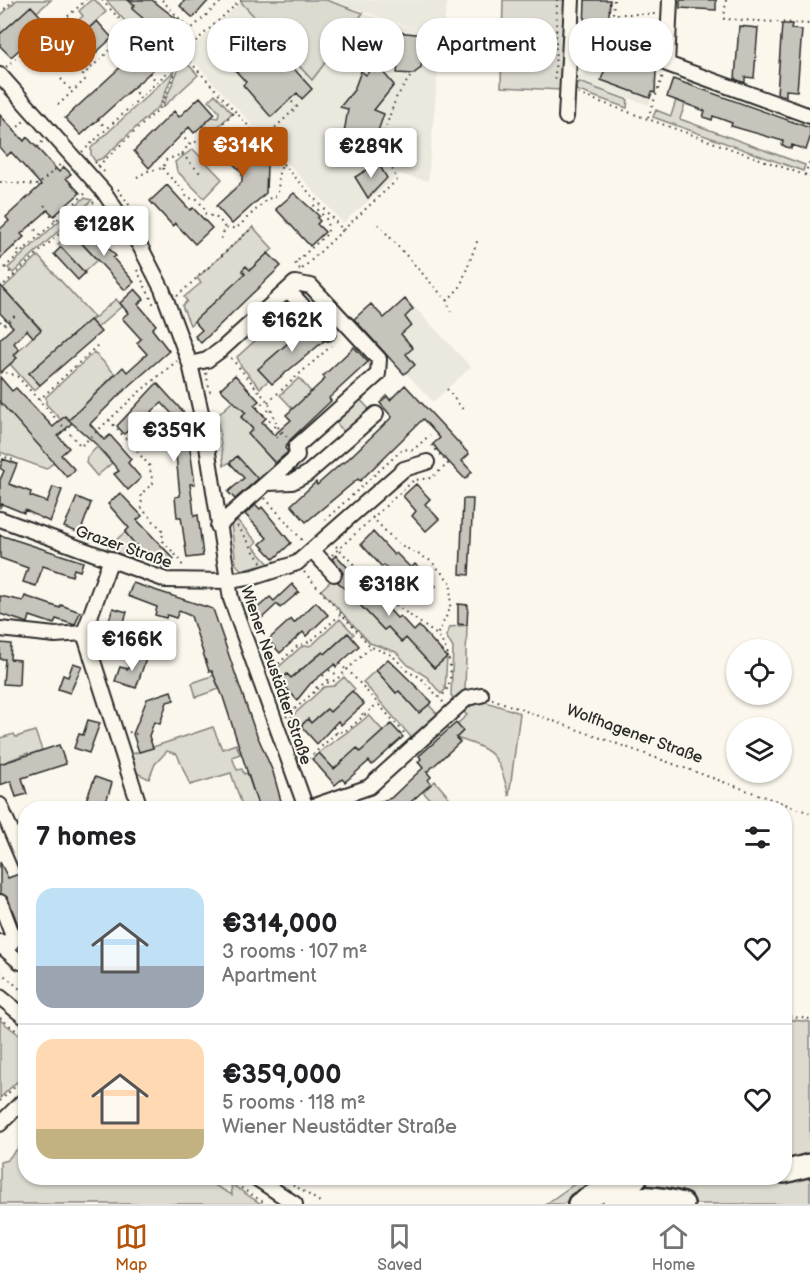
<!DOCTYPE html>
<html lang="en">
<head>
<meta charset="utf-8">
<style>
	body { margin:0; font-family:"Balsamiq Sans",sans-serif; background:#f2f2f2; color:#202124; height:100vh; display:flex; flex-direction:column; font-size:22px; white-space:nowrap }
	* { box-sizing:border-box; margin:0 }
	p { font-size:20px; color:#757577 }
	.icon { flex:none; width:33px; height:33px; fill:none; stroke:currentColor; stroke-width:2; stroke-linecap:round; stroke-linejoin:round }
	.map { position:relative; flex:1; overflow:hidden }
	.sheet { position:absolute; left:18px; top:801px; width:774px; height:384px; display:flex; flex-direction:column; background:#fff; border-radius:24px; box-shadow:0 2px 4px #0004 }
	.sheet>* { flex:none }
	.banner { position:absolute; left:18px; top:18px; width:774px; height:54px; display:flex; gap:12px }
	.tools { position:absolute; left:726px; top:639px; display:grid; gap:12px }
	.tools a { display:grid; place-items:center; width:66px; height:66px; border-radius:50%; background:#fff; box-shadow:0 2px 4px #0004; font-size:30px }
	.price { position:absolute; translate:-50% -51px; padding:0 14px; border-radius:6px; background:#fff; color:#222; font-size:20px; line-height:39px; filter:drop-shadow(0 2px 3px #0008) }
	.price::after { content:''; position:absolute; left:50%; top:36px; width:18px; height:14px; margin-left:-9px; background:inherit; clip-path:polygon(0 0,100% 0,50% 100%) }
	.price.current { background:#b45309; color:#fff }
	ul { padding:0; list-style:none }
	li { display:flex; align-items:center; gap:18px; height:150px; padding:0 18px }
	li+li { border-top:2px solid #e0e0e0 }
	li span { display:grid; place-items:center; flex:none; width:168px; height:120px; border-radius:18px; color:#555 }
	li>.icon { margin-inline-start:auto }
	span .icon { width:72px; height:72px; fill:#fffc; stroke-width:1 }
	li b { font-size:26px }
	h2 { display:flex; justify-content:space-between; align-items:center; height:72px; padding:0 18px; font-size:26px }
	.pill { padding:0 21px; border-radius:24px; background:#fff; box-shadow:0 2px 4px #0004; font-size:21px; line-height:54px }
	.pill.current { background:#b45309; color:#fff }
	.tabs { display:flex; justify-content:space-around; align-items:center; height:84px; border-top:2px solid #e0e0e0; background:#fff; font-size:16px; color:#757577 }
	.tabs a { display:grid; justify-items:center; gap:3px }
	.tabs .current { color:#b45309 }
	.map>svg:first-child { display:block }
	.built { fill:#ebe8de }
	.green { fill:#dddad0; stroke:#84827e; stroke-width:1.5 }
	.building { fill:#c7c4bc; stroke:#2b2b2b; stroke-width:1.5 }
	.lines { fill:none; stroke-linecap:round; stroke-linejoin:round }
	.minor-casing { stroke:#2b2b2b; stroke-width:18 }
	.highway-casing { stroke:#2b2b2b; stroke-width:26 }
	.path { stroke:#2b2b2b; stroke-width:2; stroke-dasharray:1.5 4.5; stroke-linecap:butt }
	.minor { stroke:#fbf7ec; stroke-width:14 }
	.highway { stroke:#fbf7ec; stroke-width:21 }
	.labels { text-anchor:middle; stroke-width:4.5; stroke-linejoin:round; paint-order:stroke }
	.street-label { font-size:16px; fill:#2b2b2b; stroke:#fbf7ec }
</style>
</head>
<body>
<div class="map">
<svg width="810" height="1204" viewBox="0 0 810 1204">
	<rect width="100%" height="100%" fill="#fbf7ec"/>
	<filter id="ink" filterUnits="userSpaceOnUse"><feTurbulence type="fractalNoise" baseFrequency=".0167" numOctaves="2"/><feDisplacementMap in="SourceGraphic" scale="12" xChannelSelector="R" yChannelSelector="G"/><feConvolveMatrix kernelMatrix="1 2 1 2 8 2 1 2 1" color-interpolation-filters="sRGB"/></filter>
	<g filter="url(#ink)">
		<path class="built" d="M329,0H448L441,37L428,181L399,174L343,223L186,53L241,2L312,80L363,13L437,36Z
			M611,20L632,21L630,52L659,54L657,78L649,105L578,81V75L586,74V50L579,49L580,30L610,31Z
			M406,298L471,367L433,402L369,333Z"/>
		<path class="green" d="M17,0H51L37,12L31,6L0,34V16Z
			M91,0H95L106,12L60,54L46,39L59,28L64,33L83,16L79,11Z
			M106,0H128L149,22L148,24L165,37L178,19L187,29L163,50H151Z
			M243,0H326L363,13L312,80L241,2Z
			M503,0H565L561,90L501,87Z
			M185,61L198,75L162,108L180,66Z
			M174,71L160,105L103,158L95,161L91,155V148Z
			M579,82L628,100L627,108L576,90Z
			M215,94L232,113L216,129L209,130L204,124L212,117L218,118L219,112L209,100Z
			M676,100L685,104L680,119L805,165L803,171L653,117L656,110L671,116Z
			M193,149L222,179L204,198L177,171L175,162Z
			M84,198L92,200L13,273L8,268Z
			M84,221L88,226L76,237L97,260L84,272L58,244Z
			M253,227L273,249L190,325L182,306L187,301L184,297L201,283L197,278Z
			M38,256L94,317L29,373L40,385L34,391L10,364L14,355L41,329L3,288Z
			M116,299L122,306L97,328L91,321Z
			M300,311L302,314L295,320L303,330L258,369L269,380L260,388L241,366L237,357L287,312Z
			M94,352L115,374L69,420H61L46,404V397Z
			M299,378L311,392L293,409L280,395Z
			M358,397L369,409L344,432L333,419Z
			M234,400L246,413L241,417L253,429L249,434L277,466L260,482L237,457L224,466L217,416Z
			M0,402L60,457L46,469L0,452Z
			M97,447L112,463L97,476L86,463L87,457Z
			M235,518L257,542L253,546L269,564L241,570L236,564L231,523Z
			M125,532L138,547L134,551L140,558L138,560L106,549Z
			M334,578L384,630L388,627L402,642L406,638L434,668L447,657L445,690L441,694L427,677L408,665L396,652L370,643L321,590Z
			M340,619L354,634L351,637L347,633L325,654L322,652L291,678L287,674L276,684L272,673L301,647L312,645Z
			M467,625L465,690L453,698L451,695L453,648L446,636L450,627Z
			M376,670L396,693L399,691L419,713L429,705L437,714L411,737L363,682Z
			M223,672L225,677L216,681L219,689L196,697L192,683Z
			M344,677L355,689L330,712L326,709L311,723L308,719L293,732L289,719L324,687L334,686Z
			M480,700L520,713L509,796C498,755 497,751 456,738L463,731L457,724L467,715L461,709Z
			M369,715L383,731L360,752L357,749L334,769L319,753C335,739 353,730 369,715Z
			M213,727L222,749L236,744L240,754L232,757L237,770L242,769L244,774L247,773L259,808H243L231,773L190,785L177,754L167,751L155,764L149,779L135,772L129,755Z
			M35,731L42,750L29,755L28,753L0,764V738L14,734L16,737Z
			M435,781L458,808H438L423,792Z
			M785,1019L810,1022V1154L785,1161Z
			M0,1020L26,1040L25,1074L0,1098Z
			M25,1141L26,1178H202L232,1195L231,1184L261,1204H0V1162L7,1160Z
			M810,1170V1204H698L679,1195L619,1197L603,1204H596L645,1180L746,1182L784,1178Z
			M583,1178H605L563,1204H546Z"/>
		<path class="building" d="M128,0H152L178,20L165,37L132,9L135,5Z
			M185,0H209L193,18L180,6Z
			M585,0H610L608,29L584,28Z
			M680,0H716V10L680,8Z
			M31,6L48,24L11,57L0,46V34Z
			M97,21L112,38L75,72L60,54Z
			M633,23L658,24L655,93L652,92L650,98L601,80L608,61L631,62Z
			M782,24H792L791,29L802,30L797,91L786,90V96L777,94Z
			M739,26L758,28L754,78L745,77V83L735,79Z
			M387,31L425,35L421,68L413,74L397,73L399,56L384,55Z
			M263,40L276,55L279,52L312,89L302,99L297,93L271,117L243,85L246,82L233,68Z
			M139,50L155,68L81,135L65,118Z
			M376,64L394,85L374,110L384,114L378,131L381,148L371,150L373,154L347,164L343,139L348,109L340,107L354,90L361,71L366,75Z
			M673,79L810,128V138L806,150L792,145L791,149L782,145L783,141L731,126L732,123L713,116L712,120L703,117L705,111L667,97Z
			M200,97L215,114L194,133L189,127L149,168L134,151L174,111L179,117Z
			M0,115L24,141L27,137L59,172L64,167L71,174L66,178L80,193L54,216L48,210L21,234L24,237L0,259V229L9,221L6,217L41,185L11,152L7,156L0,148Z
			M235,131L267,165L266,193L232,224L216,206L242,182V173L218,147Z
			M378,163L387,178L368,198L355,177Z
			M167,185L190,210L193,208L212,228L195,244L175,223L173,226L150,201Z
			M294,193L319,216L317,218L320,221L317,224L325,232L310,246L276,209Z
			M88,226L116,256L113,258L134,282L125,290L76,237Z
			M61,247L85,273L78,280L54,254Z
			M268,253L281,266L201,343L195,336L202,330L194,321L245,274L242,270L246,266L250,270Z
			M0,285L41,330L33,337L27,330L14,343L19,350L14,355L17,358L0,373V339L13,327L0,313Z
			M135,289L144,299L138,304L156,325L152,329L169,351L119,395L90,424L104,440L110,435L131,459L128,463L141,478L128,490L114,474L119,471L98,446L72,423L58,436L69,448L61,455L75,470L67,477L0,402V377L12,391L16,388L53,427L65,416L72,423L69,420L123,367L127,372L147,354L137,343L141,339L122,318L128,313L120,303Z
			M405,299L413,309L405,317L411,325L401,334L413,348L406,354L415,365L404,374L354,319L371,304L384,318Z
			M300,316L324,341L272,384L258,369L303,330L295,320Z
			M90,320L101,332L40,385L29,373Z
			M354,347L368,362L329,398L331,401L290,440L285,448L288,452L275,463L248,434L253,429L241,417L246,413L220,389L235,375L259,401L254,405L266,418L262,422L274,435L291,420L286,415L325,379L323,376Z
			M157,383L185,414L183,425L185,435H188L195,484H190L193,505L194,516L198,515L203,556L187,558L181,517H177L175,497L180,496L172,414L162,403L124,434L117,426Z
			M405,385L469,454L462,461L472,472L465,479L439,452L433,444L440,438L423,419L360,481L358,479L306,522L291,505L316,482L317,485L343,462L344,463L392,417L380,403L387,396L390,400Z
			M237,456L258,479L235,499L228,492L244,478L230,463Z
			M3,459L17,464L9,484L31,492L30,496L47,502L53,487L62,490L50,522L25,510L24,513L2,504L0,507V480L4,471L0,468Z
			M416,484L430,499L425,504L439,519L426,531L412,516L416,511L403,496Z
			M120,493L142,516L137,520L174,559L163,568L148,551L140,558L134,551L138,548L125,532L129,528L108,504Z
			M77,497L91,503L80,533L64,527Z
			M463,499H473L469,575L460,574Z
			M256,505L260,509L262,507L291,543L274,559L260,544L267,538L245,514Z
			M373,532L394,555L396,553L411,568L415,564L436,586L423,598L402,576L398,580L384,565L382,567L361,544Z
			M0,535L83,562L80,571L74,569L72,576L43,566L36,586L23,582L28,568L0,558Z
			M336,555L381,604L383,603L397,618L400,616L414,631L419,626L447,657L434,668L406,638L402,642L388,627L384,630L338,582L343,573L332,559Z
			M133,583L213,609L254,728L273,772L281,801L259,808L223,697L212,671H209L191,616L179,611L176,618L167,615L166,618L155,615L157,607L128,596Z
			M292,584L299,592L280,608L277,604L262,618L255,610L270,597L274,601Z
			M0,596L23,601L25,596L60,608L61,605L80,612L75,625L56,619L54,624L30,616L28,623L0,614Z
			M316,602L328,615L306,636L303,632L280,653L268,640L291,619L294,623Z
			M458,604L468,605L467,625L458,624Z
			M113,608L127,612L119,637L105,632Z
			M348,633L359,646L336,667L335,664L310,684L297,700L280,681L287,674L291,678L323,652L325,654Z
			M0,643L11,644L10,659L20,660L19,685L3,684L5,659H0Z
			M133,654L146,659L136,688L115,681L120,667L128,669Z
			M388,659L432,702L419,713L399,691L396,693L376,670Z
			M73,663L82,666L70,693L58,689L63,675L68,677Z
			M171,691L174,700L167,702L160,724L154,722L149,736L153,748L139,752L133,734L147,699Z
			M352,691L364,704L341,725L338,721L317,744L301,726L308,719L311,723L327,709L330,712Z
			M88,720L100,723L89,753L74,748L79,734L83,735Z
			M456,723L463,731L456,738L460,742L427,772L426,771L431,777L428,780L431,784L404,808H363V807L391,798L411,779L423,768L418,762L421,759L419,756Z
			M391,724L403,737L372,765L369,761L345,782L342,779L335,785L312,759L319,753L334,769L357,748L360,752Z
			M59,745L66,764L22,778L27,794L16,797L11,781L0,785V764Z
			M95,777L112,783L104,808H83Z
			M0,862L8,878L19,874L26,891V925L19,928L8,898L0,893Z"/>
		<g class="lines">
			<g class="minor-casing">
				<path id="minor" d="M670,0L667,64L810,116
					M0,75L104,192L140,246L162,289L190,364L203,421L231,599L306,808
					M566,117L572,0
					M288,290L328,333
					M190,364L207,360L222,349L295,283L311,286L379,359L378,374L296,447L297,456L218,526
					M268,483L292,482L307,474L376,414
					M0,519L166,580L228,581L254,577L297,563L404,469L427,462
					M313,551L334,574
					M111,559L84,633L140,808
					M0,629L55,635L84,633
					M0,805L26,866
					M308,808L369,787L467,698L481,695
					M0,902L14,939L11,943L0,942
					M0,945L20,962
					M0,997L26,1018
					M0,1124L26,1098
					M256,1178L295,1204"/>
			</g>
			<g class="highway-casing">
				<path id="highway" d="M784,1172L810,1165
					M579,1204L614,1183L636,1178
					M614,1204C637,1194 660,1197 683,1204"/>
			</g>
			<path class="path" d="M102,0L157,60L170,70L177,68
				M162,0L190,30
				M614,0L613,14H657
				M726,0L724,19L810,24
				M0,13L14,0
				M174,44L343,230L299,272
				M157,60L223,0
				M6,67L54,23L57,26L86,0
				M149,73L157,82
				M61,79L72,91
				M555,79L557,0
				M132,88L140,98
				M578,94L810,177
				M58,105L86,79L83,75L130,32
				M648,118L663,75
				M98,119L106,128
				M202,126L209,132
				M14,131L25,120
				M384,132L396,98L412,74
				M181,134L189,144
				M262,140L297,107L290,100
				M247,144L259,136
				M37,147L43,141
				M82,152L170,70
				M182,154L200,173
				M261,159L271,151
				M95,162L107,175
				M98,166L161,107L183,53L241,0
				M163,168C169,180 182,183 187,198L197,199L204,208V213L219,219L225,228L220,242
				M805,175L810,160
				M137,177L148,171L163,168L166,160L182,154L189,144L205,139L209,132L215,130L236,111
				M0,182L38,185L63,162
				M118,189L132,209
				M45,205L44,207L56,221
				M378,224L447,301
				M31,225L40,235
				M226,228C240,230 242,222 250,215C256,210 259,207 265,201C268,198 274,198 278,194L279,173L283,163
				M343,230L397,180L385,152L384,132L376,130
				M14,246L20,253
				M5,267L15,277
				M300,269L295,263L328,233L327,220L312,203
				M137,270L154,305
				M0,272L88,191
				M0,288L95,201
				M177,296L253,227
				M451,312L447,301L460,287L478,239
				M0,321L4,325L18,313
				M231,358L268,402L278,427L288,438
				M0,372L16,375L81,446L138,393L177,361
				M206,373L211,396
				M447,389L465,412
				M39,400L99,344
				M268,402L331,346
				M257,408L266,400
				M263,415L270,409
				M109,420L149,465L153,483L141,494L142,509L162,530L163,541L182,562V567
				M264,424L274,417
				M270,431L277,425
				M276,438L282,431
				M0,455L13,460
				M265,498L303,541
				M372,517L397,543L431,561L451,583L450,609L437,635
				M325,520L403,449L413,450L430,435
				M237,526C247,537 252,551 262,563
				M336,546L386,598L437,635C450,650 458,682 440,698
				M332,555L414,480L431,478L448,464L429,442
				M304,572L371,647L392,655L408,672L420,677L444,703
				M340,663L346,670
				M347,669L407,736
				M329,670L339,676
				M270,672L296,647L311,641L341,614
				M323,675L329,682
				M312,682L318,689
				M492,699L810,813
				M358,709L364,716
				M286,717L323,684L336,680L371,647
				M333,727L337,733
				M129,732L136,734L138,732
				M304,763L335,734L349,729L378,703
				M0,972L26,994
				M784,1016L810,1019
				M0,1018L26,1038
				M0,1101L26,1076
				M226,1178L266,1204
				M283,1178L323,1204"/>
			<use href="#minor" class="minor"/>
			<use href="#highway" class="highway"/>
		</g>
	</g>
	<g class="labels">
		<g class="street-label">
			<text transform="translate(124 546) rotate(19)" y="6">Grazer Straße</text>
			<text transform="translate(277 675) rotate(71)" y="6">Wiener Neustädter Straße</text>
			<text transform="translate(635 733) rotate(20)" y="6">Wolfhagener Straße</text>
		</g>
	</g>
</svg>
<div class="tools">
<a><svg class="icon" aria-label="locate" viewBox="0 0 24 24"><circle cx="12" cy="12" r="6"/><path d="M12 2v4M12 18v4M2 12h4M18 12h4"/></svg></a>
<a><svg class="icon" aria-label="layers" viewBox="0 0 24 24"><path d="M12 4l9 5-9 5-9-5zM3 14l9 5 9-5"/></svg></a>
</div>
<b class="price current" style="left:243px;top:178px">€314K</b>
<b class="price" style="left:371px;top:179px">€289K</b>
<b class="price" style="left:104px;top:257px">€128K</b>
<b class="price" style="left:292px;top:353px">€162K</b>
<b class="price" style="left:174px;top:463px">€359K</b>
<b class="price" style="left:389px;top:617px">€318K</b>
<b class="price" style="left:132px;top:672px">€166K</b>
<div class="banner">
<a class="pill current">Buy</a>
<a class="pill">Rent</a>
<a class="pill">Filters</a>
<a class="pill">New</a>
<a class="pill">Apartment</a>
<a class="pill">House</a>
</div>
<section class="sheet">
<h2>7 homes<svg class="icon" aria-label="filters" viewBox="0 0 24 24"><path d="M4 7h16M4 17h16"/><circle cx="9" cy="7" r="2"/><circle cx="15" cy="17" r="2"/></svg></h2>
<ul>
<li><span style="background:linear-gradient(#bfe0f5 65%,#9aa5b1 0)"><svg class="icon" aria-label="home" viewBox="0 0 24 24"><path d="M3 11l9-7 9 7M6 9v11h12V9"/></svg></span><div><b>€314,000</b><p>3 rooms · 107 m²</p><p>Apartment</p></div><svg class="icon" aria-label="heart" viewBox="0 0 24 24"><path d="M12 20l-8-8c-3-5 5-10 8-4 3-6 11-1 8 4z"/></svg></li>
<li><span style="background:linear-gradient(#ffd9b3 75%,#c2b280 0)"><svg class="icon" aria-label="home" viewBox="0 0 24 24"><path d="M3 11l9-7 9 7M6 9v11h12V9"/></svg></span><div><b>€359,000</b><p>5 rooms · 118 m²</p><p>Wiener Neustädter Straße</p></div><svg class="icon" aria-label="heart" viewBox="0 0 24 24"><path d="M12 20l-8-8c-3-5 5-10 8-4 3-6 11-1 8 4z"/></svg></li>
</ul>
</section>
</div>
<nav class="tabs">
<a class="current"><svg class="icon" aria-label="map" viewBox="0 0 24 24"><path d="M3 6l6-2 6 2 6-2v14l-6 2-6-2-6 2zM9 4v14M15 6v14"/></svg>Map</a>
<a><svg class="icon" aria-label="saved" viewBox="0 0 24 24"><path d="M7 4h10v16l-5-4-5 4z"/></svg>Saved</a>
<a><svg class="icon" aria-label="home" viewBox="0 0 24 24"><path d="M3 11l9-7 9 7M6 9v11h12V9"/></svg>Home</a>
</nav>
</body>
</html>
